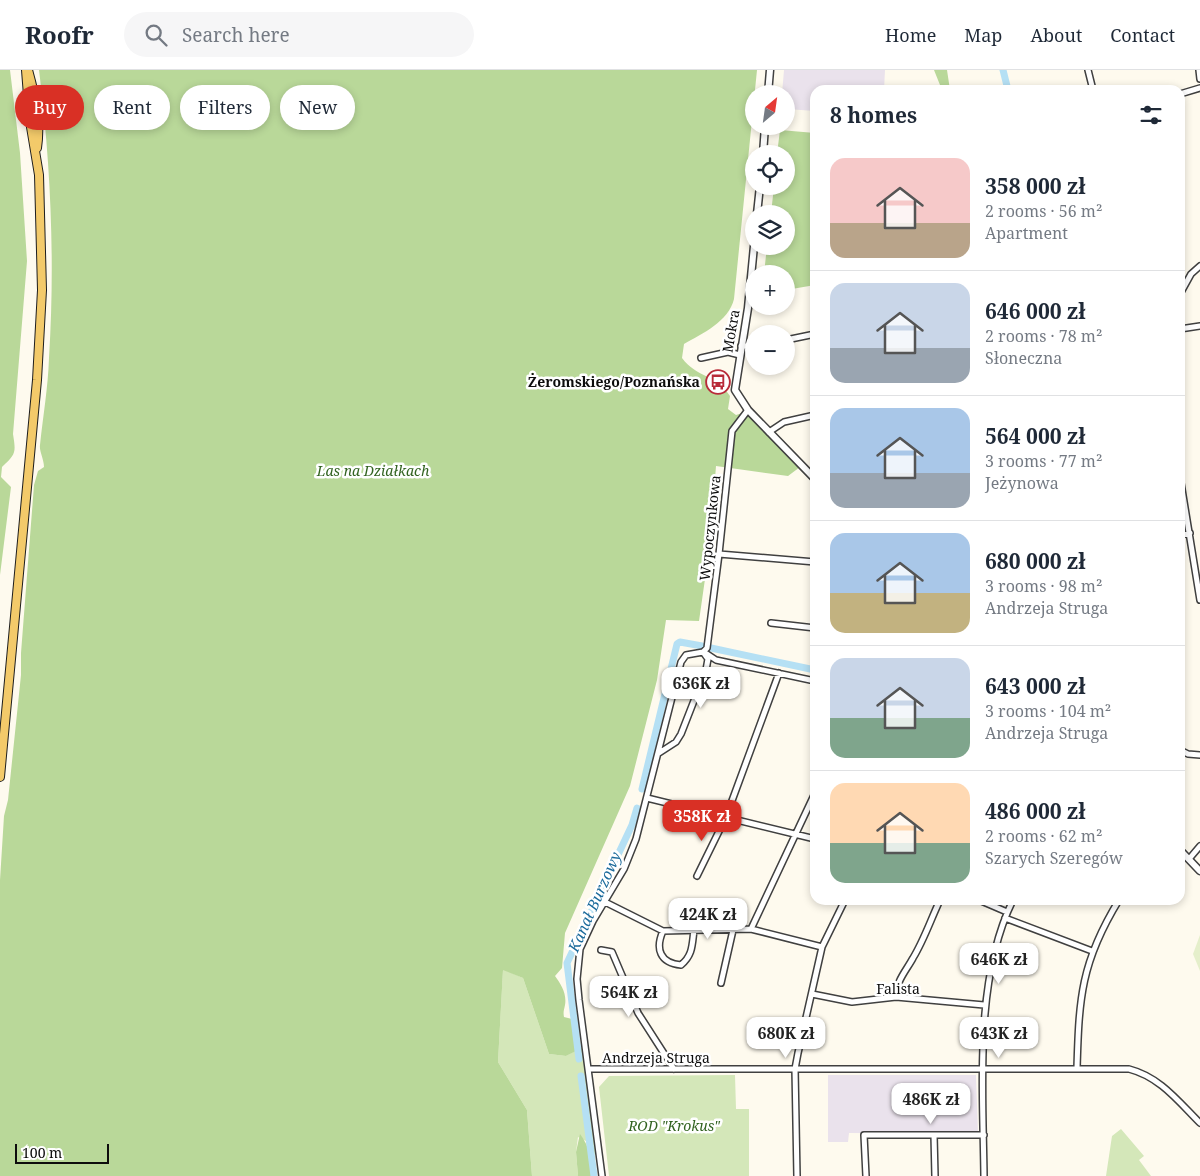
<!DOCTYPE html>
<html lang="en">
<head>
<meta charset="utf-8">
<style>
	body { margin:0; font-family:"Noto Serif",serif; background:#f6f6f7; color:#1f2937; height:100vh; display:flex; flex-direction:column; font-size:19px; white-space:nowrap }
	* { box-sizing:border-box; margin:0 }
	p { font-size:16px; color:#747a83 }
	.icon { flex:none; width:28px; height:28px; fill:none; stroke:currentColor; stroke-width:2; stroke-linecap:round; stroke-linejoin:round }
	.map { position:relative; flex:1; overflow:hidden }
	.sheet { position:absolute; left:810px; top:15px; width:375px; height:820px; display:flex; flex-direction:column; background:#fff; border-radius:15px; box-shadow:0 2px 8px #0003 }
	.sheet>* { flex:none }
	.guide { position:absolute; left:15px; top:15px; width:475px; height:45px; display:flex; gap:10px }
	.needle { width:32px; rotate:29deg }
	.controls { position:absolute; left:745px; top:15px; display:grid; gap:10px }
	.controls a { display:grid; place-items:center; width:50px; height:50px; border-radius:50%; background:#fff; box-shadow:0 2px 8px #0003; font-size:25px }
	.scale { position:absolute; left:15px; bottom:12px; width:94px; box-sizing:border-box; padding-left:5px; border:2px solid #0d0d0d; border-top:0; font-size:14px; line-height:18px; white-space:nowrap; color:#0d0d0d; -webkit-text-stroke:4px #fff; paint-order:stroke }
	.price { position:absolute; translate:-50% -42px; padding:0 11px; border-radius:10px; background:#fff; color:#222; font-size:16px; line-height:32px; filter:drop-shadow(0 1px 2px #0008) }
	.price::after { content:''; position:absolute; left:50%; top:30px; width:15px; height:11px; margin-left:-8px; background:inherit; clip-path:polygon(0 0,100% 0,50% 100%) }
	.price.on { background:#d93025; color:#fff }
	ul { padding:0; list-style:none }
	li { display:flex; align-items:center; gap:15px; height:125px; padding:0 20px }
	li+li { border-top:1px solid #e0e1e3 }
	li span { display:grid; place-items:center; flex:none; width:140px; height:100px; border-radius:15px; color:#555 }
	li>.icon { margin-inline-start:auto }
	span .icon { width:60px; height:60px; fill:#fffc; stroke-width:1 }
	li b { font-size:21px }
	h2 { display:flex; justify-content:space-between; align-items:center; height:60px; padding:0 20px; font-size:21px }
	.pill { padding:0 18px; border-radius:22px; background:#fff; box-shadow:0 2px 8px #0003; font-size:18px; line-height:45px }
	.pill.on { background:#d93025; color:#fff }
	header { display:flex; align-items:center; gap:30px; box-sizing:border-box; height:70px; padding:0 25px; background:#fff; border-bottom:1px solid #e0e1e3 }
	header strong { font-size:24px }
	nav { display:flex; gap:28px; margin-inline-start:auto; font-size:18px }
	.search { width:350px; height:45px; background:#f6f6f7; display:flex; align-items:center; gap:12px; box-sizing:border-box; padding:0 18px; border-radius:28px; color:#747a83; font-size:19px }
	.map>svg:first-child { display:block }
	.industrial { fill:#eae2ec }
	.green { fill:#d4e7b9 }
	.forest { fill:#b9d899 }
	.pitch { fill:#e5efcb }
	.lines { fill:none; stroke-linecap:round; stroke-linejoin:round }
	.canal { stroke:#b5e0f4; stroke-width:7 }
	.minor-casing { stroke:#404040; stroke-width:8 }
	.tertiary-casing { stroke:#404040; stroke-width:9 }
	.primary-casing { stroke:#1e1e1e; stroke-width:10 }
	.minor { stroke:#fff; stroke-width:5 }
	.tertiary { stroke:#fff; stroke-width:6 }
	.primary { stroke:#f3ca6a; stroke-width:8 }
	.labels { text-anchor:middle; stroke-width:5; stroke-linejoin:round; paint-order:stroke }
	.street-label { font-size:14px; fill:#0d0d0d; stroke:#fff }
	.poi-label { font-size:14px; font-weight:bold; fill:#0d0d0d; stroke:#fff; text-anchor:end }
	.park-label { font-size:14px; font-style:italic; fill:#326320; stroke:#fff }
	.water-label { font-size:15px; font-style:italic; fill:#1b6a9b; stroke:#fff }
</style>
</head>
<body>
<header>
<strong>Roofr</strong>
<div class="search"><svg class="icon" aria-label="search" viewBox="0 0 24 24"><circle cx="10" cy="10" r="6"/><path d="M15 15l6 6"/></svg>Search here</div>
<nav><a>Home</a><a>Map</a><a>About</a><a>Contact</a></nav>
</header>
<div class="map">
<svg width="1200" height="1106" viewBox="0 0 1200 1106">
	<rect width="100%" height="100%" fill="#fefaee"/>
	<path class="industrial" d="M784,0H885L884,20H815V41L787,39L786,24H782Z
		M828,1005H976L978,1064L849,1063L848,1072H828Z"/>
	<path class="green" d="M503,899L523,908L549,984L566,986L583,977L596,1085L587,1081L586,1071L578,1067L576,1082L578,1106H532L527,1040L498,992Z
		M735,1005L736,1039H749V1106H609L599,1017L609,1006Z
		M1121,1059L1144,1086L1139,1090L1151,1106H1106L1112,1066Z"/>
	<path class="forest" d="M0,0H10L20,83L27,191L13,364C16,383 16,384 2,397L1,407L11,417L0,505Z
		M39,0H757L734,229C729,251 702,264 684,274L682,288C698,309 715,303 730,326L728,339L736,345L745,342L800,397L788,406L716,396L710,474L699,551L666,550L657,610L630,716L565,863L562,898L555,906C561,914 567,924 565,935C564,940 563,942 564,947L572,949L576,981L566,986L549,984L523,908L503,900L498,992L527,1040L532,1106H0V810L4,746L8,730L21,605V583L34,415L38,401L44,397C44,389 39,381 40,375C43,346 48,318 49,288C55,192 51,96 39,0Z
		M934,0H947L950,20H942Z
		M780,60L815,63V215L786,220V204H764L767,176H786V144H771L774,116H786V84H777Z
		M580,1064C589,1075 592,1092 595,1106H578L576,1082Z"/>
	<path class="pitch" d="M1200,865V901L1193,884Z"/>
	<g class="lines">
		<path class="canal" d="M1003,0L1008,20
			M711,578L815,600
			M642,719L677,574L680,572L702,576
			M579,989L567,893L632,755L637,738
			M581,1006L594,1106"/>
		<g class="minor-casing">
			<path id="minor" d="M1088,0L1093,20
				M1199,0L1200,9
				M1180,24L1200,18
				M1180,224L1191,204L1200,196
				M1180,259L1200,256
				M786,270L815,264
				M741,276H754
				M701,288L728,282L740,285
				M769,362L784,352L815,345
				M1180,407L1200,530
				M1180,465L1190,463
				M719,484L815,492
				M771,553L815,558
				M707,584L716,590L815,611
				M1180,680L1188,684L1200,685
				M659,683L676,672L681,664L706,600L708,589L703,582
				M647,728L815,769
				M1189,789L1200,776
				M697,806L726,747L779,603
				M979,830L1007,842
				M605,832L663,861L751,859L822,877
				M1005,848L1092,881
				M751,859L815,723
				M663,861C655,879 660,893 681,895C693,885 692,875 694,860
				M601,880L612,882L638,943L674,999
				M721,913L733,860
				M812,924L852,932L896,927L984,935
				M896,927C896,911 906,901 913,888C924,870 931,849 940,830
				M1077,998C1079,928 1081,892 1119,830
				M589,999H1129C1160,1007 1178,1031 1200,1053
				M602,1106L579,930L577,909L580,879L593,851L624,799L636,769L681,592L686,585L703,582L707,578L719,484L732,361L748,340
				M797,1106L795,999L798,983L822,877L845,830
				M866,1106L864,1065H934
				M935,1106L934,1065H984
				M984,1106C983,1019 974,909 1013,830"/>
		</g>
		<g class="tertiary-casing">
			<path id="tertiary" d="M768,24L770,0
				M763,84L765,56
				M757,144L760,116
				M754,176L748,238L735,320L748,340L815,409
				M1180,780L1200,801"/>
		</g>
		<g class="primary-casing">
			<path id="primary" d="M28,0C35,25 41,52 37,78
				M0,707L37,310L42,220L39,105L30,51L26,0"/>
		</g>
		<use href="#minor" class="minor"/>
		<use href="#tertiary" class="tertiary"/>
		<use href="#primary" class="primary"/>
	</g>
	<defs>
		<g id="bus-ring" transform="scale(1.25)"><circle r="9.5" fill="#fff" stroke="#b82b39" stroke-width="1.5"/><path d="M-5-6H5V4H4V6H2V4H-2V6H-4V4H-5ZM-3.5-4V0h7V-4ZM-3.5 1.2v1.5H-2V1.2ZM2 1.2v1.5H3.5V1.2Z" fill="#b82b39"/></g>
	</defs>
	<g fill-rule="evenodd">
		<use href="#bus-ring" x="718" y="312"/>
	</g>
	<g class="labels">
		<g class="street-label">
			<text transform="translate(731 261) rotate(-80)" y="5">Mokra</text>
			<text transform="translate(710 458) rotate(-84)" y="5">Wypoczynkowa</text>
			<text x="898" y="924">Falista</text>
			<text x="656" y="993">Andrzeja Struga</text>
		</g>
		<g class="poi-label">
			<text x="700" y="317">Żeromskiego/Poznańska</text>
		</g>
		<g class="park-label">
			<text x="373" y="406">Las na Działkach</text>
			<text x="674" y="1061">ROD "Krokus"</text>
		</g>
		<g class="water-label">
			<text transform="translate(595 832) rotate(-66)" y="5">Kanał Burzowy</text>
		</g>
	</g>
</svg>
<div class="controls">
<a><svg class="needle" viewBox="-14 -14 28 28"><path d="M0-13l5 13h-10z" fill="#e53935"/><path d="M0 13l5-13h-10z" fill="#747a83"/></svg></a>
<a><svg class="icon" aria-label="locate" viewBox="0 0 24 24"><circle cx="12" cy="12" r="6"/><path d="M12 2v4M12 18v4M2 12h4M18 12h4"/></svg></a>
<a><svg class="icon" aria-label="layers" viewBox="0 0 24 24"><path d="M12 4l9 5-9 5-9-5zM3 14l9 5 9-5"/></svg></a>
<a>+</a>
<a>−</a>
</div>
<div class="scale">100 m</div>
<b class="price" style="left:701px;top:639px">636K zł</b>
<b class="price on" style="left:702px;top:772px">358K zł</b>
<b class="price" style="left:708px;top:870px">424K zł</b>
<b class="price" style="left:999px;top:915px">646K zł</b>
<b class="price" style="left:629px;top:948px">564K zł</b>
<b class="price" style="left:786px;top:989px">680K zł</b>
<b class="price" style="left:999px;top:989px">643K zł</b>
<b class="price" style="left:931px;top:1055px">486K zł</b>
<div class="guide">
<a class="pill on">Buy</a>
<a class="pill">Rent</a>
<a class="pill">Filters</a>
<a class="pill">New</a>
</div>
<section class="sheet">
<h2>8 homes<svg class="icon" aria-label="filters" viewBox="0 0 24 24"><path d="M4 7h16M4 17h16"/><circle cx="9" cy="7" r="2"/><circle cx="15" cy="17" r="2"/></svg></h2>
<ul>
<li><span style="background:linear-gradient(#f6c9c9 65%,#b9a48a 0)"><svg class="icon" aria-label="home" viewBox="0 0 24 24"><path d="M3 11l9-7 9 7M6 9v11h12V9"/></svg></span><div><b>358 000 zł</b><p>2 rooms · 56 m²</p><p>Apartment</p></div></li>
<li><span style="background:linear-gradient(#c9d6e8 65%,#9aa5b1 0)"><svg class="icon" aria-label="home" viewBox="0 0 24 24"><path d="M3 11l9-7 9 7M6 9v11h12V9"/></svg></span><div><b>646 000 zł</b><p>2 rooms · 78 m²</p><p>Słoneczna</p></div></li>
<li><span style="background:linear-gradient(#a9c7e8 65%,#9aa5b1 0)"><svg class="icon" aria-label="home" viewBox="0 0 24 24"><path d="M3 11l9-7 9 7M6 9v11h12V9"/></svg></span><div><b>564 000 zł</b><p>3 rooms · 77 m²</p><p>Jeżynowa</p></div></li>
<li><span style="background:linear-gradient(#a9c7e8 60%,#c2b280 0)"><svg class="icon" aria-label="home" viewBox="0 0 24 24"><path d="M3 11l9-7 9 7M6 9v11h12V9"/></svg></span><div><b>680 000 zł</b><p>3 rooms · 98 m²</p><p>Andrzeja Struga</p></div></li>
<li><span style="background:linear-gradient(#c9d6e8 60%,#7fa58c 0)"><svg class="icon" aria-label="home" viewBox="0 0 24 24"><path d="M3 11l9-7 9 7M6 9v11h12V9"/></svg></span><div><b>643 000 zł</b><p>3 rooms · 104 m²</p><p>Andrzeja Struga</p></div></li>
<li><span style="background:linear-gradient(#ffd9b3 60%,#7fa58c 0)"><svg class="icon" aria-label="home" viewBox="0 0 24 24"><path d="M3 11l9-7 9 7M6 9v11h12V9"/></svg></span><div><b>486 000 zł</b><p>2 rooms · 62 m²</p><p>Szarych Szeregów</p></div></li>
</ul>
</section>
</div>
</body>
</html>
